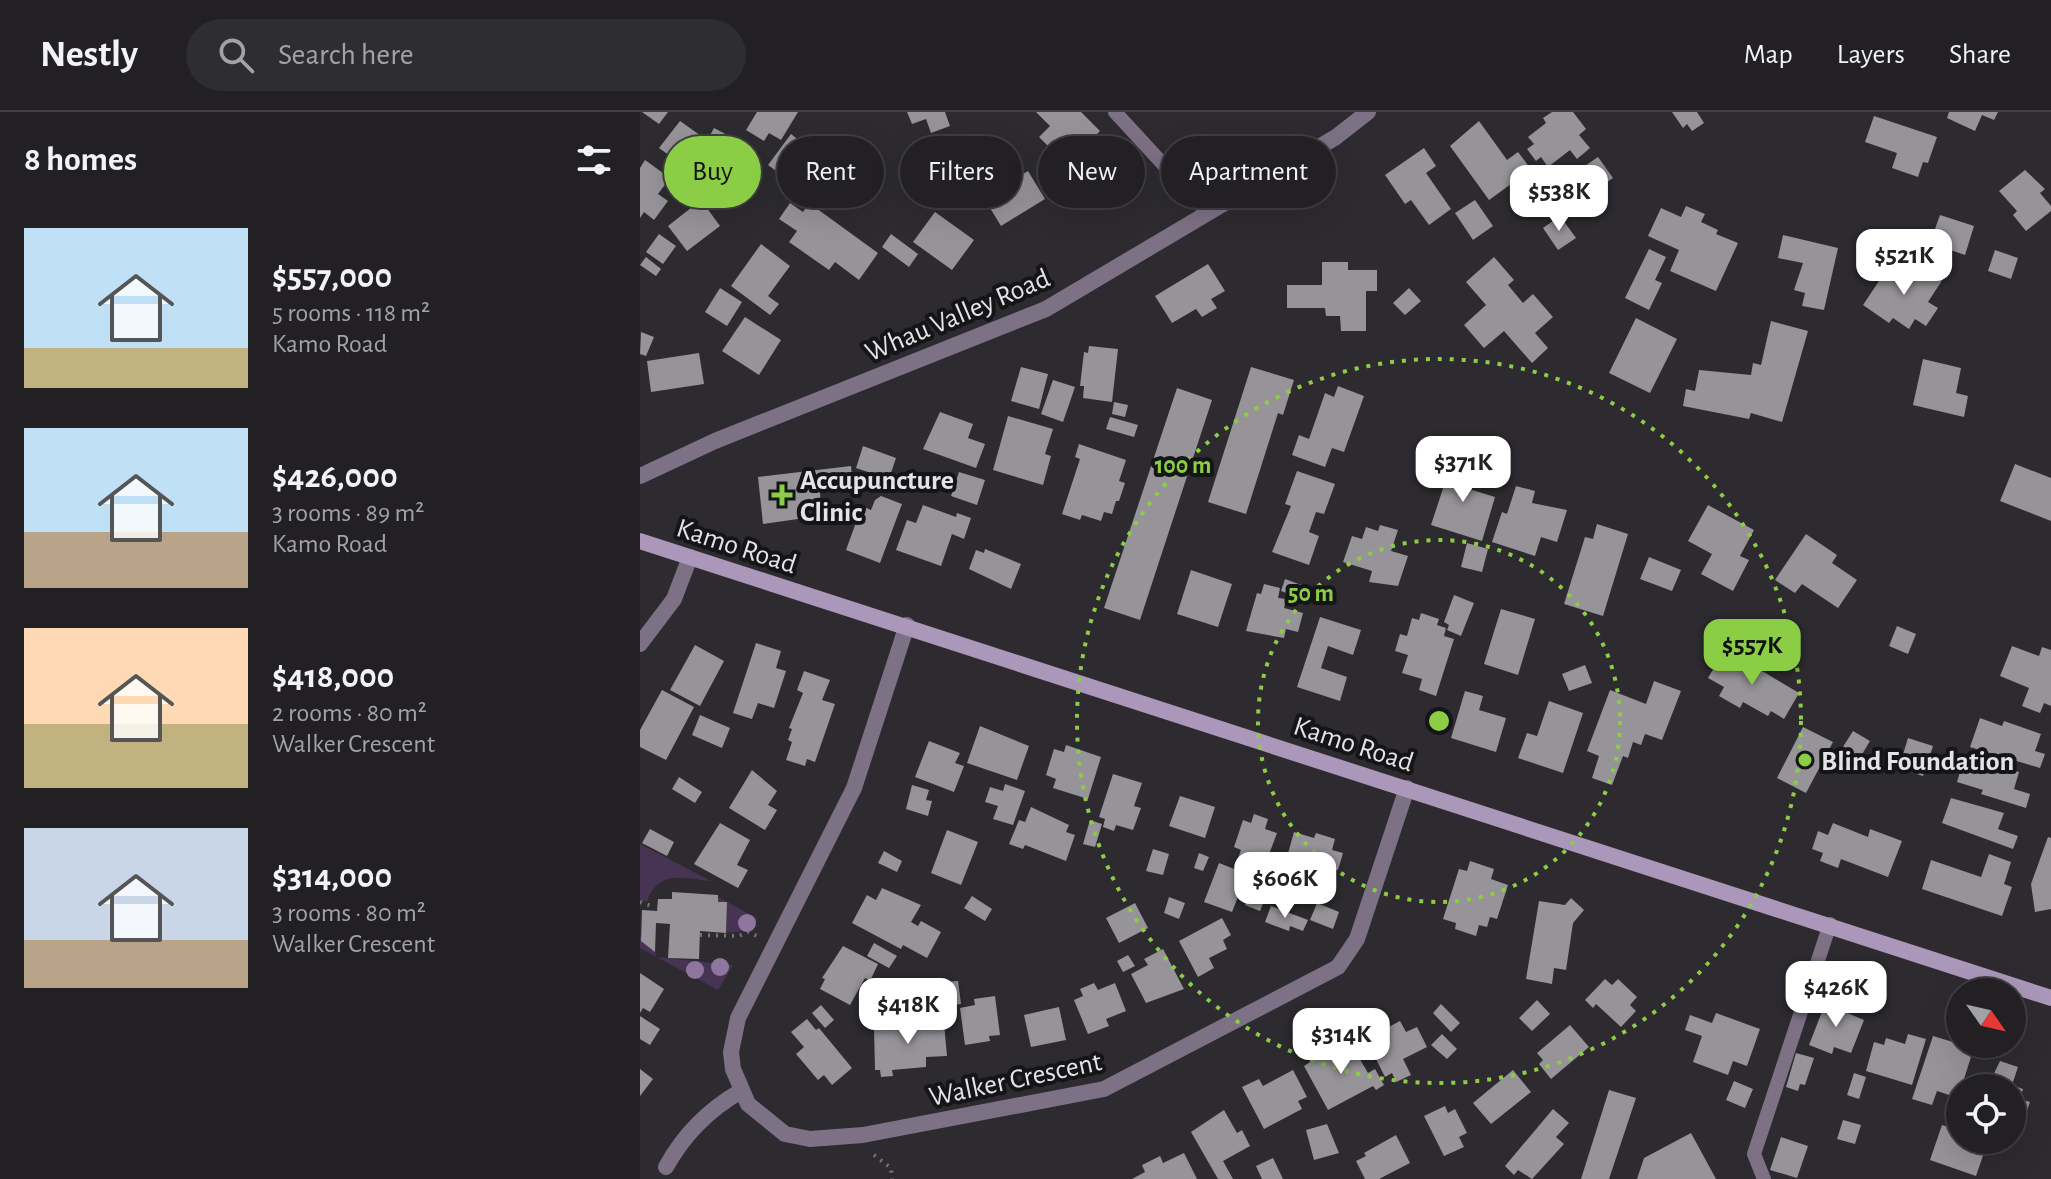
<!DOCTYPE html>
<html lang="en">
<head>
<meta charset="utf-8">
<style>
	body { margin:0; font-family:"Alegreya Sans",sans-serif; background:#2e2d30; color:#f1f3f6; height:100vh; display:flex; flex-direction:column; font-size:30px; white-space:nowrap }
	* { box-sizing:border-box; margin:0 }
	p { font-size:26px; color:#a2a3a6 }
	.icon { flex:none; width:44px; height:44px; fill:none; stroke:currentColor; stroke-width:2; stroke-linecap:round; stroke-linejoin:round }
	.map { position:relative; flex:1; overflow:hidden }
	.side { display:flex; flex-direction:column; background:#222023; width:640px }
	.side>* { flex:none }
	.guide { position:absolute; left:24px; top:24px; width:760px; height:72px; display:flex; gap:16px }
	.needle { width:52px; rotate:124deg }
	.fabs { position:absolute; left:1306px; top:866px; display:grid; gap:16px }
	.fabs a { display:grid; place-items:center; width:80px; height:80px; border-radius:50%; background:#222023; box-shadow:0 8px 32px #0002,0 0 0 2px #3f3e41; font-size:40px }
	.price { position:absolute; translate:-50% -68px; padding:0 18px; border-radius:16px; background:#fff; color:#222; font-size:26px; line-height:52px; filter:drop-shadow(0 2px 4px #0008) }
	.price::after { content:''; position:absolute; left:50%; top:48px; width:24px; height:18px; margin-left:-12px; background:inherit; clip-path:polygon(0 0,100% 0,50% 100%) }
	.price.on { background:#8bce46; color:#111 }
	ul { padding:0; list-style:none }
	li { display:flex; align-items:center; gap:24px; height:200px; padding:0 24px }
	li span { display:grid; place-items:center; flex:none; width:224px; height:160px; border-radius:0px; color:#555 }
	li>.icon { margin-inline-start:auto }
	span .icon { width:96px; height:96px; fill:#fffc; stroke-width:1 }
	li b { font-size:34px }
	h2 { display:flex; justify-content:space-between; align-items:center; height:96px; padding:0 24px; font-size:34px }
	.chip { padding:0 28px; border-radius:36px; background:#222023; box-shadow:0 8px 32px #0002,0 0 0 2px #3f3e41; font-size:28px; line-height:72px }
	.chip.on { background:#8bce46; color:#111 }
	header { display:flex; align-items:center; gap:48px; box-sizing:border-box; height:112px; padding:0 40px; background:#222023; border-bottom:2px solid #3f3e41 }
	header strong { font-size:38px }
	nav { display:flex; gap:44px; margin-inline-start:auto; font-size:28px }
	.search { width:560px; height:72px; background:#2e2d30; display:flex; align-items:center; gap:20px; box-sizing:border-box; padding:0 28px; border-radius:44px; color:#a2a3a6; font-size:30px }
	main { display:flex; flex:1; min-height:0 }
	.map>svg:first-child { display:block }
	.green { fill:#473354 }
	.building { fill:#979499 }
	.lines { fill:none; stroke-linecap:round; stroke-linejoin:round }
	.path { stroke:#767578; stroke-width:4; stroke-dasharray:2 6; stroke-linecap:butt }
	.lane { stroke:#7d7185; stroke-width:14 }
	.street { stroke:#7d7185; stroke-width:16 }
	.secondary { stroke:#ab97b9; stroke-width:16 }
	.tree { fill:#8f769f }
	.ring { fill:none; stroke:#8bce46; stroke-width:4; stroke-dasharray:4 8 }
	.poi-dot { fill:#8bce46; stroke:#151416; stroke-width:3 }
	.labels { text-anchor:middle; stroke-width:8; stroke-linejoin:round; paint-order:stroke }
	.street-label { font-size:28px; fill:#e4e3e5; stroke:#151416 }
	.poi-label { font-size:28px; font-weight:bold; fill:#e4e3e5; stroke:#151416; text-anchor:start }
	.centre { fill:#8bce46; stroke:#151416; stroke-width:4 }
	.ring-label { font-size:24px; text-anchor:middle; font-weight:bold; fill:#8bce46; stroke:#151416; stroke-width:8; stroke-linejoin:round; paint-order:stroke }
</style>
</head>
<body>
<header>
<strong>Nestly</strong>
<div class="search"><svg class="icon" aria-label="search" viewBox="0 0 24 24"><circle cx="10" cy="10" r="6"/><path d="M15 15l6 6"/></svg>Search here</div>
<nav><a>Map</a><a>Layers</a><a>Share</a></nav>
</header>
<main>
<section class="side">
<h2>8 homes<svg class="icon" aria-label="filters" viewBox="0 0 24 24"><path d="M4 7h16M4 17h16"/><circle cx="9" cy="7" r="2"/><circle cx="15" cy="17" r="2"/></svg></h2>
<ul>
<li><span style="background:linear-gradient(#bfe0f5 75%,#c2b280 0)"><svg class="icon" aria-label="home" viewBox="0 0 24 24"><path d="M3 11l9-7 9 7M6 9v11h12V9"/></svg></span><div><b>$557,000</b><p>5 rooms · 118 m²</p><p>Kamo Road</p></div></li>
<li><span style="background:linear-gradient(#bfe0f5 65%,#b9a48a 0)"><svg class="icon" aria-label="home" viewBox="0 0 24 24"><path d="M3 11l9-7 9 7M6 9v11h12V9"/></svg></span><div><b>$426,000</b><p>3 rooms · 89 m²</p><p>Kamo Road</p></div></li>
<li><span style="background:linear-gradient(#ffd9b3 60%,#c2b280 0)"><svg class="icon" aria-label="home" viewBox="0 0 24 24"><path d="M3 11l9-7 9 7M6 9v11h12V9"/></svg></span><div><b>$418,000</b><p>2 rooms · 80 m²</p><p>Walker Crescent</p></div></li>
<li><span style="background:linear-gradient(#c9d6e8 70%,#b9a48a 0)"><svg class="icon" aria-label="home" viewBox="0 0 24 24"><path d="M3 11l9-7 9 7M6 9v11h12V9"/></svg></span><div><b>$314,000</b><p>3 rooms · 80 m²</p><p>Walker Crescent</p></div></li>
</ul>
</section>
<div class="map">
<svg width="1411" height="1067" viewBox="0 0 1411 1067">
	<rect width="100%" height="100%" fill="#2d2b2f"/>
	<path class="green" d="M0,732L71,769C46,767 18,756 7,790L0,788Z
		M78,785L117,806L111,818L86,821L87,791L78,790Z
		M0,824L15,840L16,845L93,853L78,878L0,836Z"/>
	<path class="building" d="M2,0H28L19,12Z
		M117,0H158L141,28L129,21L124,29L106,18Z
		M267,0H305L310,14L291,21L286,7L272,12Z
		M396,0H441L460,19L419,60L405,45L412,38L399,25L410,14Z
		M912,0H933L946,17L939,23L950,36L937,47L930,38L908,55L901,45L896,49L887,37L894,32L888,25L906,11L903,6Z
		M1032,0H1057L1064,11L1052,19L1047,12L1043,16Z
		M1309,0H1358L1354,8L1342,3L1335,19L1307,6Z
		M1234,4L1297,25L1288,51L1283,50L1278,65L1252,56L1257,41L1225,30Z
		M40,9L64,26L44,54L19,36Z
		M839,9L867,48L878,40L894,61L881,70L878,67L849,88L810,34Z
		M74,16L112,36L105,49L67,29Z
		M151,22L169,36L146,66L128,53Z
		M200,25L240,55L233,66L225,70L226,75L198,89L186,80L181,88L157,71L175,45L179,48L186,38V30Z
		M784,36L796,54L786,61L811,97L789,113L771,88L765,92L745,63Z
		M958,45L973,66L951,82L936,60Z
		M5,48L30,66L18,82L28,89L14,108L4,100L0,106V56Z
		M1385,58L1405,77L1400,81L1411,94V99L1386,119L1373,103L1377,99L1359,79Z
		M388,59L405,87L361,114L344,86Z
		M61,88L80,114L47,139L28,114Z
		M835,88L853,114L833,128L815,101Z
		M150,91L163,100L169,91L238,141L219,168L195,150L189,158L149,130L157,119L139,107Z
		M1046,94L1065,102L1061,110L1078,118L1076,122L1098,131L1076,179L1030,159L1039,138L1008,124L1021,96L1041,105Z
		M295,100L334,128L312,158L273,130Z
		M1300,103L1334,114L1325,143L1290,131Z
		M920,104L936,126L918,138L903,116Z
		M19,122L36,134L23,152L6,140Z
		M251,122L278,142L269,155L242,135Z
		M1143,123L1198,136L1184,198L1162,194L1165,181L1154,178L1163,151L1138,146Z
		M121,132L150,154L128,184L139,192L130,203L91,174Z
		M1009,137L1026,145L1015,168L1022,171L1009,198L985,186Z
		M1355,138L1378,146L1371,167L1348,159Z
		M6,145L21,157L16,164L0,153Z
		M854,145L874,168L868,173L883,191L893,182L913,205L895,221L908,236L892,251L864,219L844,236L824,213L846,193L826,170Z
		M682,150H708V158H737V179H726V219H701L700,204H686L685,196H647V173H682Z
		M1279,151L1303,167L1288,190L1298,196L1286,214L1275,207L1269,217L1253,206L1249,211L1223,193L1239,169L1228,162L1234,153L1264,174Z
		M568,152L585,179L571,187L577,196L562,205L556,197L532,211L515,184Z
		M80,176L102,190L87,214L65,200Z
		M769,176L781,189L765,203L753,191Z
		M105,205L141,228L119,263L82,239Z
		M996,206L1037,227L1010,281L969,261Z
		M1131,209L1168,219L1142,310L1111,301L1109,307L1043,294L1046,277L1055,279L1059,258L1111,263L1113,251L1121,253Z
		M1,220L14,225L6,244L0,242Z
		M449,234L478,237L472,290L443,286L444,274H440L444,240L448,241Z
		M59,241L64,272L11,280L7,249Z
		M1283,247L1321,256L1316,281L1328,284L1324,305L1273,293Z
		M381,255L408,262L399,297L371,289Z
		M611,255L654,268L643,303L638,301L606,402L568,390Z
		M413,268L435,275L423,310L401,302Z
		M698,274L724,284L704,340L692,336L685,355L652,343L659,323L669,327L685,281L694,285Z
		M537,276L572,288L500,508L464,496Z
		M474,290L488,293L485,305L472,302Z
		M300,300L333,312L328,326L345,332L336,356L283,337Z
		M368,304L413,317L405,342L411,344L403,373L353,358Z
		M470,305L498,313L494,325L466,317Z
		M439,332L486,348L479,369L485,371L479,389H476L472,402L464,400L461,409L442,403L440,408L422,402L440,347L435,345Z
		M223,334L256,346L249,367L216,356Z
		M813,346L834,352L826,376L855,385L842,429L791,413Z
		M1375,352L1411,366V409L1360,389Z
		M211,354L213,376L180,380L181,394L157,396L158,407L123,412L118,365Z
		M657,359L695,372L684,402L676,400L669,420L679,424L669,453L632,440L651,394L645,392Z
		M319,360L345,368L337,393L311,384Z
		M876,374L895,379L892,391L927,398L917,430L901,425L895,444L852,430L862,400L867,402Z
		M241,384L262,392L240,451L206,438L222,394L231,398L235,388Z
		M283,393L316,405L317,401L331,406L324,427L312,422L301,454L256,438L267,408L276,411Z
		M1068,393L1114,418L1100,444L1109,448L1093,479L1061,462L1072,442L1048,429Z
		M957,412L988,422L963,504L924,492L945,425L953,427Z
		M740,413L758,418L751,439L768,444L758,474L729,470L732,459L703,450L712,424L722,427L726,415L738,419Z
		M1166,422L1197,443L1192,451L1217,468L1198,496L1162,472L1155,481L1135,468Z
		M827,431L848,437L842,460L821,455Z
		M345,437L381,452L371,477L329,457L336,438L344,441Z
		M1009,445L1041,458L1032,479L1000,467Z
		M551,458L592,472L578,515L537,502Z
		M645,467L667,475L663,487L641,479Z
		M624,472L640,476L638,486L646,487L644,496L663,501L658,520L646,517L644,526L606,519L617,481L621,482Z
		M814,483L834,491L821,524L807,518L809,513L804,510Z
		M861,497L895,507L878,563L844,552Z
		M781,501L799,507L797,513L806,516L804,524L814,527L796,584L779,578L782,567L762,561L768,543L755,539L760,522L767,524L772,506L779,508Z
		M680,505L721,518L713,543L688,534L681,556L707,565L700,589L657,575Z
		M1257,514L1276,522L1268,542L1249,534Z
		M116,531L141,539L136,556L146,559L134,596L118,591L112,607L93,601Z
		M55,533L84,549L60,594L30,578Z
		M1372,534L1399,544L1402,535L1411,538V594L1404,591L1400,601L1382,594L1389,576L1360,564Z
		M1092,541L1159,581L1144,607L1131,599L1128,604L1103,590L1100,596L1079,584L1084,575L1068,566L1081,544L1088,548Z
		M945,553L952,571L929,579L922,562Z
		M164,559L190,568L182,588L195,592L175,650L167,647L165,654L146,648L152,630L148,628L152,617L149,616L163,581L157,578Z
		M1014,569L1041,579L1022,628L1005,622L1001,633L993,630L988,646L983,644L972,673L952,666L959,644L947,639L970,578L1006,592Z
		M22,578L54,595L26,648L0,635V618Z
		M825,579L843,584L839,598L866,606L856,640L811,626Z
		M909,589L943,601L923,661L878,646L887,621L897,624Z
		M60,603L90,616L82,636L52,623Z
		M1340,606L1362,614L1364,609L1401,622L1395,639L1405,642L1400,656L1330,635Z
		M340,614L389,634L377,668L327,651Z
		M1163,615L1193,630L1166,681L1137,666Z
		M1213,619L1230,629L1218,649L1201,638Z
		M1268,626L1293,634L1283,664L1259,656Z
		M289,629L320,641L315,651L324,654L314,680L275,665Z
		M426,633L461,645L448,687L413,676L416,667L406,663L414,637L424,640Z
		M1324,647L1379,660L1374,677L1390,682L1386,696L1341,682L1343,678L1317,670Z
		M112,658L137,679L128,693L137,698L125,718L89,696Z
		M473,662L502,671L494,694L501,696L493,718L476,713L474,719L463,715L465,707L459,705Z
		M39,665L62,680L55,691L32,677Z
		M365,672L385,679L373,713L353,707L358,694L345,690L350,675L363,679Z
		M272,673L289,678L286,688L292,689L288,704L266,697Z
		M540,684L575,695L565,726L529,714Z
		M1311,686L1364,701L1358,717L1378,724L1373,737L1302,711Z
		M391,695L429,713L426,720L435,723L426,749L385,733L383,737L369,732L379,708L385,710Z
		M614,702L628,707L625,717L637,721L625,753L616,750L614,755L597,749L601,738L594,735L603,708L611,711Z
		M450,708L462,712L455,735L443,732Z
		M80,711L110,728L97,753L108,758L98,776L54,752Z
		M1193,711L1228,725L1230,717L1262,729L1248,765L1201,747L1198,756L1180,749L1183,741L1172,737L1178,719L1188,723Z
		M10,717L34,730L27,744L2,731Z
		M307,718L338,730L321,773L291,761Z
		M654,720L674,726L676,721L695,727L692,738L703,741L698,758L692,757L689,767L677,764L672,781L659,777L663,763L660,762L661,756L645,752Z
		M1408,725L1411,726V797L1395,800L1391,772Z
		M513,737L529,742L523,763L506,759Z
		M244,739L262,749L257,760L238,751Z
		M559,741L569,745L563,759L554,756Z
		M1349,742L1371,750L1364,772L1372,775L1362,804L1282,777L1291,748L1341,765Z
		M830,749L854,757L851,767L868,773L857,807L850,805L847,815L839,813L836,824L815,817L816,811L803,807L819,757L827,759Z
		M579,751L607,762L592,800L564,790Z
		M616,763L632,769L620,799L605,793Z
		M242,776L281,793L271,810L278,814L281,809L301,820L287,846L263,833L261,837L212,811L227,783L236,788Z
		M32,780L78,783V790H87L86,821L60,819L59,847L28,846L30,812L16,811L15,840L1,829L2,798L17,799L18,787H32Z
		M332,784L352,797L345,809L324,796Z
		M529,785L545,791L539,807L524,801Z
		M931,786L944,798L933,811L926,858L914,856L912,872L886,867L899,789L925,793Z
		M495,791L508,816L479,831L466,806Z
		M677,791L699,800L693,817L670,808Z
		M631,794L668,808L663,819L650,814L649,819L625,810Z
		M582,806L591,823L583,828L587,837L569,846L574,856L558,865L539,829Z
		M234,831L257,844L249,856L227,844Z
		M203,834L238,852L230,869L225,866L210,893L180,877L185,867L182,866Z
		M523,837L544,877L506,891L491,862L508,853L504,847Z
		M488,843L495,854L483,860L477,849Z
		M0,861L24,877L10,900L3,896L0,901Z
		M965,867L972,873L978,867L997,885L990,893L996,899L981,915L956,892L953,896L945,888Z
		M318,869L321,892L296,895L294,871Z
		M454,871L458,878L475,871L486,899L466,907L469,914L448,922L434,888L443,884L440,877Z
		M355,884L360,923L349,924L350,929L325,933L320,896L335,893L334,887Z
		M1187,887L1207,895L1205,900L1224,908L1211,941L1194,935L1192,942L1169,933Z
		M897,888L910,902L892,919L879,906Z
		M801,892L820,911L811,920L793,901Z
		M181,893L194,908L185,916L172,901Z
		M419,895L426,928L391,935L384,903Z
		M1076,901L1120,917L1107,954L1093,949L1088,963L1053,950L1062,924L1045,918L1050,903L1072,911Z
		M0,904L20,917L10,933L0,927Z
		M167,907L176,918L179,916L212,956L192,973L184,963L178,968L156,942L164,935L151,920Z
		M760,909L766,920L777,915L787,935L763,947L771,963L756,970L752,961L745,965L726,927Z
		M283,911H304L307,944L286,945V955L252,958L253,964L241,965L240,958H235L234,915Z
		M930,913L949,935L911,967L899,952L903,948L897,941Z
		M802,922L817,937L807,947L791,933Z
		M1268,922L1286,927L1272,973L1226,959L1234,930L1244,933L1246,926L1265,932Z
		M1293,924L1323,933L1331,945L1318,986L1297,979L1292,993L1272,987Z
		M710,930L728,961L735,957L744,973L736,978L733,974L688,998L664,954L692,935L695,939Z
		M1156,941L1174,946L1165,973L1160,972L1158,979L1146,975Z
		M1360,949L1378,955L1372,973L1383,977L1380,987L1390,990L1382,1013L1372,1009V976H1347Z
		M0,957L13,967L0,984Z
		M653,958L667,985L658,989L662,997L624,1017L602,975L619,967L623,974Z
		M873,958L891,980L851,1012L833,991Z
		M1214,961L1226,965L1219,987L1207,983Z
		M1094,969L1113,977L1105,996L1086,988Z
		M969,978L996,986L969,1067H941Z
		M805,994L808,1001L815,997L827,1021L819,1025L824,1035L804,1044L784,1004Z
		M913,997L929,1011L916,1025L924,1032L892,1067L878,1058L874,1063L865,1054Z
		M584,998L597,1021L602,1018L610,1034L583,1049L593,1067H578L551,1020Z
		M1203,1008L1221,1013L1215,1032L1197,1027Z
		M687,1012L699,1041L674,1048L666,1018Z
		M1302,1013L1320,1019V1028L1348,1029L1336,1064L1290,1048Z
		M1051,1021L1076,1067H997L1004,1046Z
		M756,1023L770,1051L739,1067H725L716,1049L726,1044L724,1041Z
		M1141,1025L1168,1034L1157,1066L1130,1058Z
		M544,1041L557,1067H492L505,1060L502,1053L520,1044L523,1051Z
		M633,1046L643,1067H622L616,1054Z"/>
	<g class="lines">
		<path class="path" d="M0,790L11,794
			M60,823L99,824L108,820L119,825
			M234,1043L251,1056L252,1067"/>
		<path class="lane" d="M475,0L568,101
			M1124,1067L1114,1042L1190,812"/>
		<path class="street" d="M0,364L75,329L406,197L696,25L728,0
			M267,513L214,676L98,906L91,940L93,957L108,992L145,1022L170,1027L223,1023L464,977L698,855L717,827L767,676
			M0,532L34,487L50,445
			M26,1055C44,1022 68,998 101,979"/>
		<path class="secondary" d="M0,429L1411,886"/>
	</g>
	<g class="tree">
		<circle cx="107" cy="811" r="9"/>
		<circle cx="80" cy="855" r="9"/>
		<circle cx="55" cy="858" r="9"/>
	</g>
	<g class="ring">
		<circle cx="799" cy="609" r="181"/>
		<circle cx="799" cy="609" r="362"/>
	</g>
	<g class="poi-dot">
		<path d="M138 371h8v8h8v8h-8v8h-8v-8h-8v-8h8z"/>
		<circle cx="1165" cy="648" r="8"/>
	</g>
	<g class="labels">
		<g class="street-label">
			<text transform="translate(317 202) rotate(-23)" y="10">Whau Valley Road</text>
			<text transform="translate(97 433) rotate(18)" y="10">Kamo Road</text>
			<text transform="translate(714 631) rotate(18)" y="10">Kamo Road</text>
			<text transform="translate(375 966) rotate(-12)" y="10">Walker Crescent</text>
		</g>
		<g class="poi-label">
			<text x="160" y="377">Accupuncture<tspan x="160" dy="32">Clinic</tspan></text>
			<text x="1181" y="658">Blind Foundation</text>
		</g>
	</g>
	<circle cx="799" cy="609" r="12" class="centre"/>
	<g class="ring-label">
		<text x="543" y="361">100 m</text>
		<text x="671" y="489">50 m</text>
	</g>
</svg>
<div class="fabs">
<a><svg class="needle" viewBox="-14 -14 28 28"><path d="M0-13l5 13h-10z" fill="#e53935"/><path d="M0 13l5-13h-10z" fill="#a2a3a6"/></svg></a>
<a><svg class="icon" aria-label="locate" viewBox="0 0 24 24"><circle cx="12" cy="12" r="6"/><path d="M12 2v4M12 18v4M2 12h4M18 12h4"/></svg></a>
</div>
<b class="price" style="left:919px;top:121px">$538K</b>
<b class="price" style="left:1264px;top:185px">$521K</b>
<b class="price" style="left:823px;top:392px">$371K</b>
<b class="price on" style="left:1112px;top:575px">$557K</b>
<b class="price" style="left:645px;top:808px">$606K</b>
<b class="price" style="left:1196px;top:917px">$426K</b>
<b class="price" style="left:268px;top:934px">$418K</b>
<b class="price" style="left:701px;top:964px">$314K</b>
<div class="guide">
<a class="chip on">Buy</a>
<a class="chip">Rent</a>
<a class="chip">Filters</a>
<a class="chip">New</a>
<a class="chip">Apartment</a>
</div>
</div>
</main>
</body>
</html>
